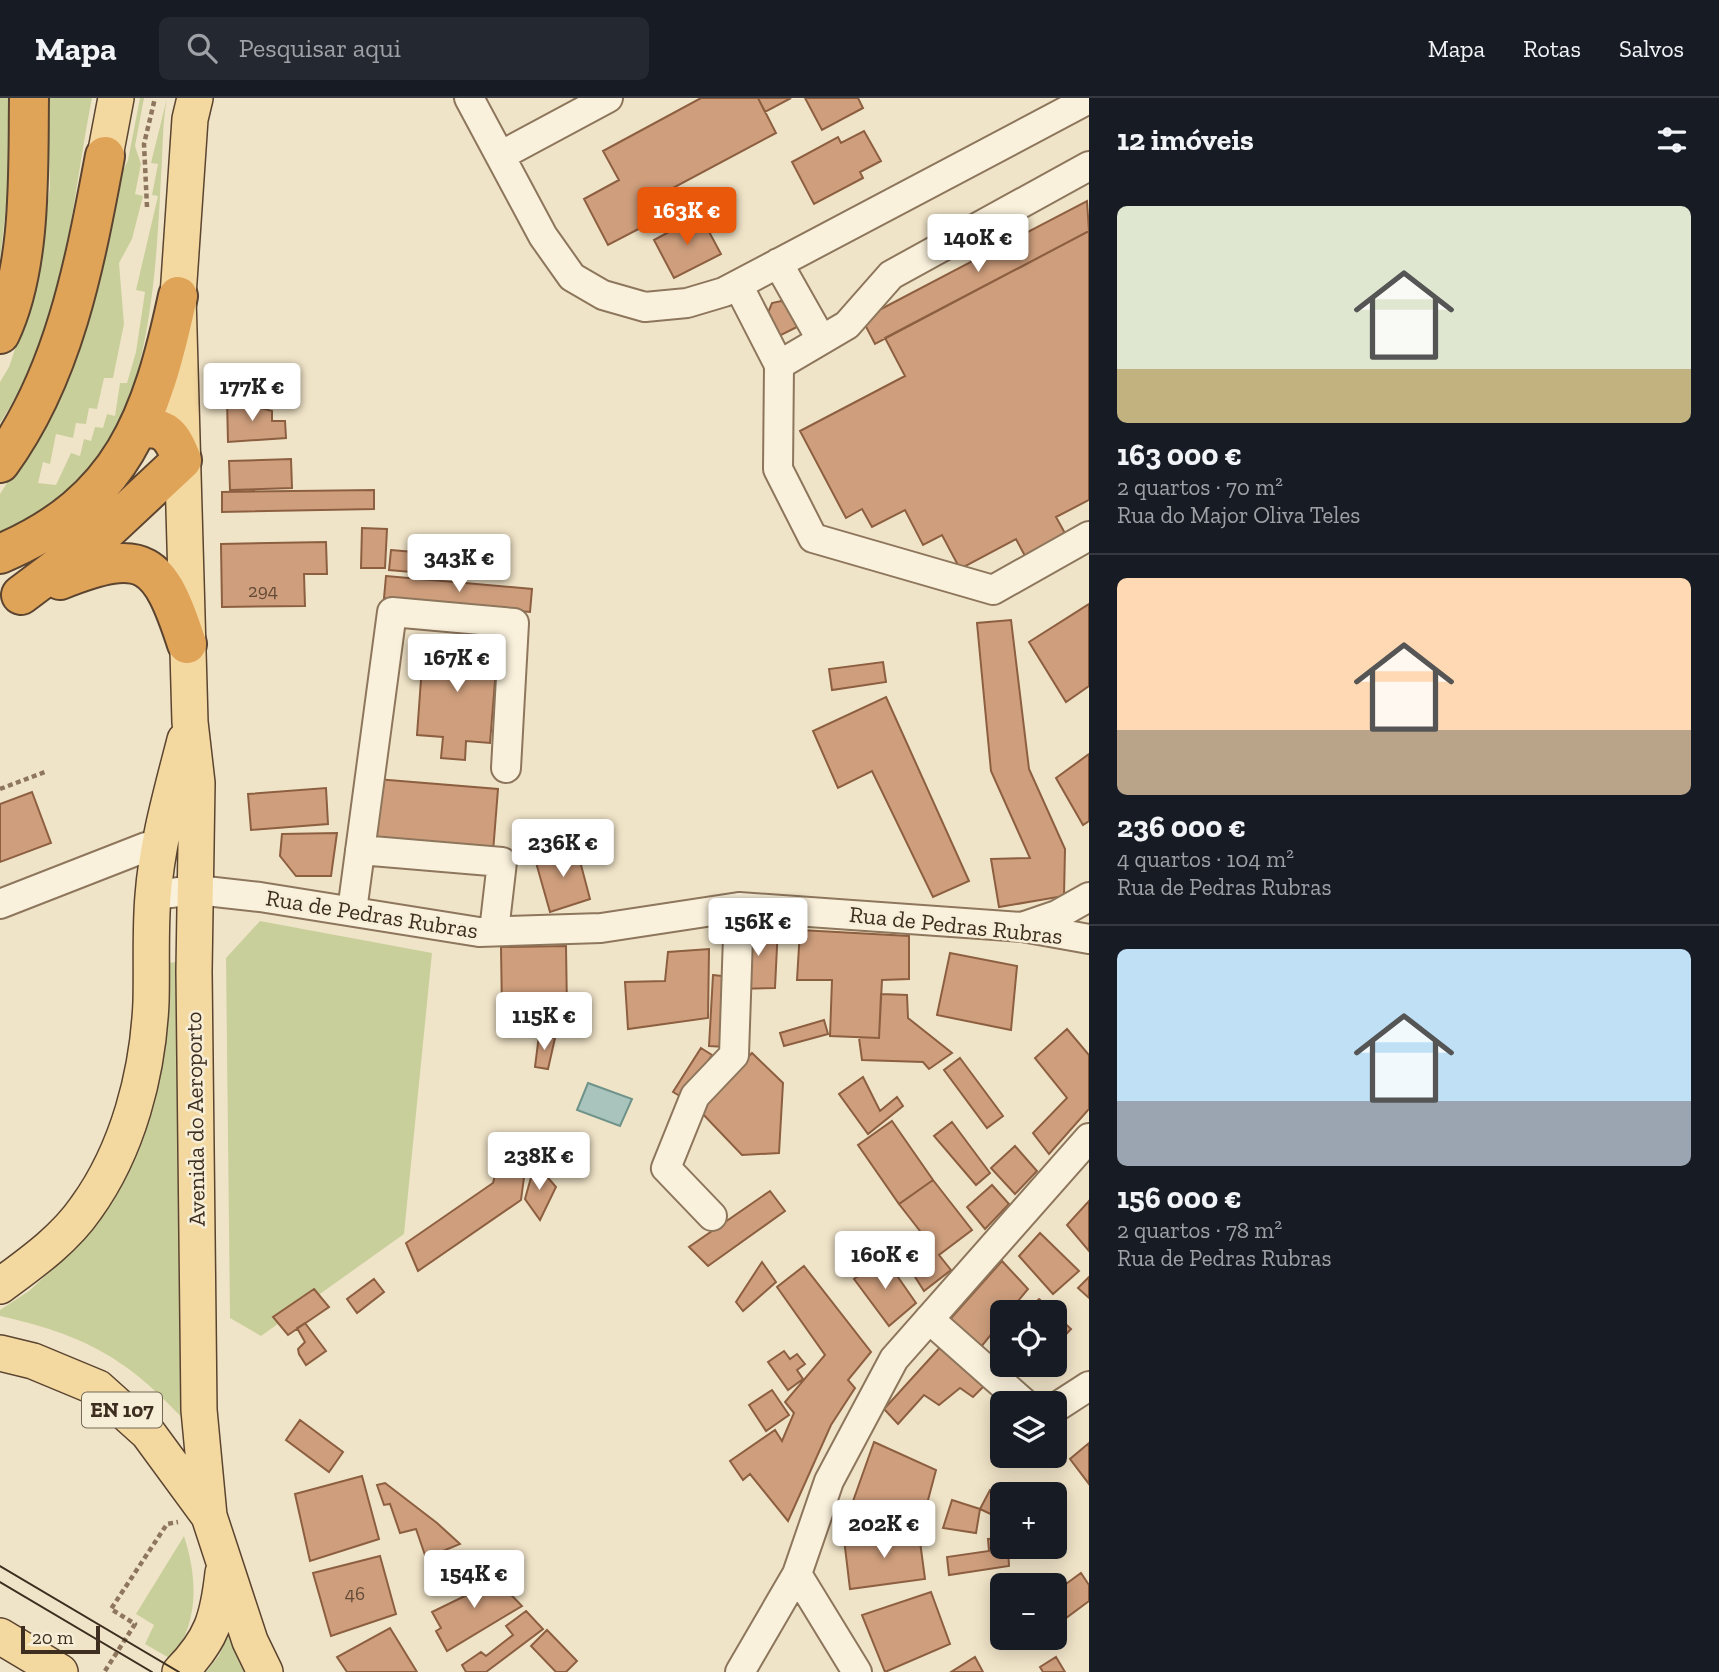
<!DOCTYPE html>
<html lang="pt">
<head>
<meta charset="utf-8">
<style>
	body { margin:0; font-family:"Zilla Slab",serif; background:#242831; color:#f1f3f6; height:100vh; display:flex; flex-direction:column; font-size:26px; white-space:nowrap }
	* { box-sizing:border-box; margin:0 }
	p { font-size:23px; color:#9ea1a6 }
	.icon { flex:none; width:38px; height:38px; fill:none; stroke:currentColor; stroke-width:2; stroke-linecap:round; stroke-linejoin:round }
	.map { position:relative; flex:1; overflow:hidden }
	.sheet { display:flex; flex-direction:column; background:#171b24; width:630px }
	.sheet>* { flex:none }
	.fabs { position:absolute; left:990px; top:1202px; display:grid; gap:14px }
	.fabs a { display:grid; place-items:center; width:77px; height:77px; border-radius:10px; background:#171b24; box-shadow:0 4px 18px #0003; font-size:35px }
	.scale { position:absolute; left:21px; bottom:18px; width:79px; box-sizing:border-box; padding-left:7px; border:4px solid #3d2e20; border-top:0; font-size:19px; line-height:24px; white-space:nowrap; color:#3d2e20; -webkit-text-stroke:5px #f7eed8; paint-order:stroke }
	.price { position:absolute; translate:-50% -60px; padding:0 16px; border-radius:7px; background:#fff; color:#222; font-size:23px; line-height:46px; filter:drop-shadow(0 2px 4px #0008) }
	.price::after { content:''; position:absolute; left:50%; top:42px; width:21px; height:16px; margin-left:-10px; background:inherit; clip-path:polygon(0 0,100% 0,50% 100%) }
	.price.on { background:#ea580c; color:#fff }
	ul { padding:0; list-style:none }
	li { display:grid; align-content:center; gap:14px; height:371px; padding:0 28px }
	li+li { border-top:2px solid #363941 }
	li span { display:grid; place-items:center; height:217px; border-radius:10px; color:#555 }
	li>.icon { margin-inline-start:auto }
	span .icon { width:126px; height:126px; fill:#fffc; stroke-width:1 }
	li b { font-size:30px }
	h2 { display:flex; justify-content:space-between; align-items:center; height:84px; padding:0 28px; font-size:30px }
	header { display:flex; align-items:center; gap:42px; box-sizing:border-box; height:98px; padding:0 35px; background:#171b24; border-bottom:2px solid #363941 }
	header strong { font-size:33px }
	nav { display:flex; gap:38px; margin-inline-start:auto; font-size:24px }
	.search { width:490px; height:63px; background:#242831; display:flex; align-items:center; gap:18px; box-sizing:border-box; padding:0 24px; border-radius:10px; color:#9ea1a6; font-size:26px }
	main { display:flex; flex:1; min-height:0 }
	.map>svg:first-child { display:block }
	.green { fill:#c9cf9b }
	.water { fill:#a9c4bc; stroke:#6f938a; stroke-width:2 }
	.building { fill:#cf9f7d; stroke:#8d5f41; stroke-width:2 }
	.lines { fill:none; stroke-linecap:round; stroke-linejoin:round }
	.minor-casing { stroke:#8d765c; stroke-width:32 }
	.major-casing { stroke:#5b4430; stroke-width:38 }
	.highway-casing { stroke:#5b4430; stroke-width:42 }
	.path { stroke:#8d765c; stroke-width:4.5; stroke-dasharray:5 3.5; stroke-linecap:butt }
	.minor { stroke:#faf1dc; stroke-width:28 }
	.major { stroke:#f3d9a0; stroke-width:35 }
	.highway { stroke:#e0a458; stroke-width:38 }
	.tram { stroke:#3d2e20; stroke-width:2 }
	.labels { text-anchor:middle; stroke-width:5; stroke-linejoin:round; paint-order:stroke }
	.number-label { font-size:19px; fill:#624a37 }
	.shield { fill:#f7eed8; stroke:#756857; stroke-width:2 }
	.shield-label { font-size:21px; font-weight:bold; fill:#3d2e20 }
	.street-label { font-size:23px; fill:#3d2e20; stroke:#f7eed8 }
</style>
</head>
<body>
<header>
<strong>Mapa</strong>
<div class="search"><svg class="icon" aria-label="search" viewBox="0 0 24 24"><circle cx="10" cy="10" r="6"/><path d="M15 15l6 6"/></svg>Pesquisar aqui</div>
<nav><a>Mapa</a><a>Rotas</a><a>Salvos</a></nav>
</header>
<main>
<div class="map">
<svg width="1089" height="1574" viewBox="0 0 1089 1574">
	<rect width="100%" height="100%" fill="#f0e4c8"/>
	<path class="green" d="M0,0H12L11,63L0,162Z
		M48,0H92C69,116 67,222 0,325V284L9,269L31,203L43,134L50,90Z
		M140,0H144L135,48L141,66L135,96L143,98L132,141L119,165L124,226L113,280H104L97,311L89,310L86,326L76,325L73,340L56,336L50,366L43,364L38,385L56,387L71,355L80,358L84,341L91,343L95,329L103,330L107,316L115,318L120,285H127L136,254L145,194L136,192L158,98L152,97L158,66L151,65L167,0C162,27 163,53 161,79C156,174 150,323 74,390C52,410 24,425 0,442V396L49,319L78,254L121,77L128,62Z
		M260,823L432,855L404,1136L261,1238L230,1220L226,860Z
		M176,864L185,1323C126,1259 84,1237 0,1218V1212L29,1193L67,1158L107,1102L167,865Z
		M184,1438C198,1481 199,1525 171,1561L145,1546L154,1527L136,1516Z
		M227,1533L249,1574H206L220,1556Z"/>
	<path class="water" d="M588,985L632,1001L620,1028L577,1012Z"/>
	<path class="building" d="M701,0H758L776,35L641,107L650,125L608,147L584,101L619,82L603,53Z
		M758,0H791L765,14Z
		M805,0H858L863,10L822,32Z
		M864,33L881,63L860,74L863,80L814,106L792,64L838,39L841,45Z
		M1087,103L1089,133L875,246L862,221Z
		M700,117L721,156L674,180L654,142Z
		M1089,133V402L1056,419L1066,437L1025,458L1016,441L960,471L942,437L923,447L905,412L872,429L862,411L846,420L800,333L905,278L885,240Z
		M781,203L791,209L799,228L779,238L767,217L772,205Z
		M227,301L272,313V323H285L286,340L228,344Z
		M291,361L292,390L230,392L229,363Z
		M374,392V411L222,414V394Z
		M362,430L387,431L385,470H361Z
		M326,444L327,476H304L305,508L222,509L221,446Z
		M391,452L425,455L423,475L389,472Z
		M386,478L532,491L530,514L384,500Z
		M1089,506V588L1066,604L1029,544Z
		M1011,522L1029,671L1065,751L1064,798L999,809L991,761L1030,760L991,673L977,525Z
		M424,540L498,546L490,645L466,643L465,662L441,660L443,639L417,637Z
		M883,564L886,584L832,592L829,571Z
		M886,599L969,783L933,799L872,673L838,690L813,633Z
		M1089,656V723L1083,727L1056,680Z
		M376,681L498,691L493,754L371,744Z
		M326,690L328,726L251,732L248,696Z
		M32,694L51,745L0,764V706Z
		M337,735L331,778H296L280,758L282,736Z
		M576,748L590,801L550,814L535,761Z
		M778,828L775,890L738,891L742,830Z
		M800,832L909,838V881L882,882L879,940L830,938L832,882H797Z
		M566,848L567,913L502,914L501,849Z
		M709,851L708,920L628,931L625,884L665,883L668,854Z
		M950,855L1017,868L1011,932L937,917Z
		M713,877L731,879L726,949L709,948Z
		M881,896L907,897L908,920L952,955L929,971L923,964L862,962L859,940H879Z
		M824,922L828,936L784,948L780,935Z
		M1067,931L1089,957V1011L1049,1056L1033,1035L1067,1000L1035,960Z
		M539,937L555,940L548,971L535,969Z
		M701,950L712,957L685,1001L673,994Z
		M752,955L783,985L779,1055L742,1057L698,1011Z
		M960,960L1003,1018L987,1030L944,972Z
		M863,979L880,1013L897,999L903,1008L868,1036L839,996Z
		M892,1023L933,1082L899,1106L858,1047Z
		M952,1024L990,1075L976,1087L934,1038Z
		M1015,1048L1037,1073L1015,1096L991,1070Z
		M501,1054L527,1057L521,1102L418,1173L406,1145L493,1085Z
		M535,1065L556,1089L540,1122L525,1101Z
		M933,1082L972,1132L939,1157L951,1172L924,1193L903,1160L927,1142L899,1106Z
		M992,1087L1009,1106L985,1131L967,1109Z
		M770,1093L785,1113L708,1168L689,1149Z
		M1089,1103V1153L1067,1127Z
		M1040,1135L1079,1173L1053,1196L1019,1158Z
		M884,1159L916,1205L889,1228L854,1181Z
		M1002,1163L1028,1191L1009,1214H1003V1222L976,1255L944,1228Z
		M762,1164L776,1184L743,1213L736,1204Z
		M804,1168L871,1254L848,1282L855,1290L831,1327L788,1423L750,1376L743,1382L730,1363L775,1332L782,1343L794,1315L785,1304L825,1257L777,1189Z
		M1089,1179V1200L1078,1190Z
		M374,1181L384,1194L357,1215L347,1201Z
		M314,1191L329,1209L288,1237L273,1219Z
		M1039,1201L1054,1214H1026Z
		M1055,1216L1071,1231L1055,1248Z
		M305,1225L326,1253L306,1267L299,1256L298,1251L305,1244L297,1230Z
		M945,1244L990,1282L973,1299L960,1290L939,1307L924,1297L898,1326L884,1311Z
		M784,1253L790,1261L797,1256L805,1266L797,1272L803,1281L788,1292L768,1264Z
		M772,1292L789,1317L766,1333L749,1307Z
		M300,1322L343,1354L329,1374L286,1342Z
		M874,1344L936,1372L919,1436L846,1423Z
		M1089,1345V1386L1070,1361Z
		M362,1378L379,1441L310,1463L295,1396Z
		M385,1385L437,1425L460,1446L426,1460L416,1431L400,1435L390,1406L384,1407L377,1387Z
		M990,1392L1003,1398V1422L980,1411Z
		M952,1402L980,1411L976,1435L943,1430Z
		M919,1436L925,1481L850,1491L844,1441Z
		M1003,1440V1449H1008L1009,1468L949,1477L947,1459L989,1453L988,1441Z
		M380,1458L396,1516L331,1538L313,1475Z
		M488,1473L522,1508L447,1553L436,1533L441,1530L432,1514L473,1494L465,1482Z
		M1081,1475L1089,1487V1503L1062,1523L1055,1513V1494Z
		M931,1494L950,1546L885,1574L862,1517Z
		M1003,1506V1530L992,1512Z
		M526,1513L543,1531L486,1574H466L462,1567L481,1554L486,1558L513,1537L506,1528Z
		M390,1530L417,1574H347L337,1559Z
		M547,1532L577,1563L566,1574H556L531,1548Z
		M975,1559L983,1574H951Z
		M1056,1559L1065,1574H1043L1040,1569Z"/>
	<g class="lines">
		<g class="minor-casing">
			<path id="minor" d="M469,0L543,138L572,179L603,197L645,209L687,205L724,194L1089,1
				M500,58L608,0
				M778,165L821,241
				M738,187L779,267L778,371L813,440L993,492L1089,438
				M779,267L847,227L891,177L1089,68
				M360,752L502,764L494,833
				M153,797L197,792L260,799L479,834L601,830L739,809L1022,829L1089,841
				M0,806L146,749
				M352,813L392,514L514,525L506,670
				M1025,828L1057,817L1089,799
				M712,1118L666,1070L695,998L734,957L739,809
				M929,1221L1025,1306
				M1055,1310L1089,1288
				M797,1476L857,1574
				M740,1574L797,1476L829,1383L894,1261L1089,1040"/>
		</g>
		<g class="major-casing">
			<path id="major" d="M195,0L190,21L178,198L190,624L197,685L194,873L199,1312L209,1418
				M105,58L116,0
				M0,1188C31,1165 64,1142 86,1110C128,1052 148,975 151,904C152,869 150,833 153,798C157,744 172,693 185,642
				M0,1255L33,1263L98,1290L148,1335L209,1418L250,1543L265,1574
				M0,1538L60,1574
				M180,1574C212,1541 218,1520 223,1475"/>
		</g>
		<g class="highway-casing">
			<path id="highway" d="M0,236C32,169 28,72 29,0
				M0,365C65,276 85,164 105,58
				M0,456C123,404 152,319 178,198
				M60,482C145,448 160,463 187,546
				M21,497L105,434L182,362C173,340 167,327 140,331"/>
		</g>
		<path class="path" d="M147,109L144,46L155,0
			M0,691L45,674
			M105,1573L135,1526L111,1511L167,1426L178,1424"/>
		<use href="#minor" class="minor"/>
		<use href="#major" class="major"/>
		<use href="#highway" class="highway"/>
		<path class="tram" d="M0,1468L179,1574
			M0,1484L152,1574"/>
	</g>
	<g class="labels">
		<g class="number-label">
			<text x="263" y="499">294</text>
			<text x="355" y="1502">46</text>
		</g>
		<rect class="shield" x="82" y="1294.5" width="80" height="35" rx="5"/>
		<g class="shield-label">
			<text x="122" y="1319">EN 107</text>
		</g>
		<g class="street-label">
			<text transform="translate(372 816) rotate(9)" y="8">Rua de Pedras Rubras</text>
			<text transform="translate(956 827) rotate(6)" y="8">Rua de Pedras Rubras</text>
			<text transform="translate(195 1021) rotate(-91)" y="8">Avenida do Aeroporto</text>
		</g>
	</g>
</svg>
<div class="fabs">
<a><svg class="icon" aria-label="locate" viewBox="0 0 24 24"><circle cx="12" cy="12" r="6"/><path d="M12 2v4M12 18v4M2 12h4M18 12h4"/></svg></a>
<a><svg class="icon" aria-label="layers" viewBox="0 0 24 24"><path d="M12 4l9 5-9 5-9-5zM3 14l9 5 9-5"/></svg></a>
<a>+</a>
<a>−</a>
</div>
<div class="scale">20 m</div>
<b class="price on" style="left:687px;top:149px">163K €</b>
<b class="price" style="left:978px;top:176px">140K €</b>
<b class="price" style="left:252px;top:325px">177K €</b>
<b class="price" style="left:459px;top:496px">343K €</b>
<b class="price" style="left:457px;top:596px">167K €</b>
<b class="price" style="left:563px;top:781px">236K €</b>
<b class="price" style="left:758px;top:860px">156K €</b>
<b class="price" style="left:544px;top:954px">115K €</b>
<b class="price" style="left:539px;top:1094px">238K €</b>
<b class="price" style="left:885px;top:1193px">160K €</b>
<b class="price" style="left:884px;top:1462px">202K €</b>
<b class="price" style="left:474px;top:1512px">154K €</b>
</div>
<section class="sheet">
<h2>12 imóveis<svg class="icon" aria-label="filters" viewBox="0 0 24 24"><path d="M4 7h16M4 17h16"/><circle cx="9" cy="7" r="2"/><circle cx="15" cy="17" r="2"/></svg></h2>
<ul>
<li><span style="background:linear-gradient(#dfe7d0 75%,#c2b280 0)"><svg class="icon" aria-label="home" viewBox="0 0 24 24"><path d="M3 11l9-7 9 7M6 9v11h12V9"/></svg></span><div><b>163 000 €</b><p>2 quartos · 70 m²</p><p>Rua do Major Oliva Teles</p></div></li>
<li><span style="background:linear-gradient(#ffd9b3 70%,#b9a48a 0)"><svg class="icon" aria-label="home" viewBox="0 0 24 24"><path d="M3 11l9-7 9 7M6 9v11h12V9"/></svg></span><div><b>236 000 €</b><p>4 quartos · 104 m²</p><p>Rua de Pedras Rubras</p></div></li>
<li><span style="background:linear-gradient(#bfe0f5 70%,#9aa5b1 0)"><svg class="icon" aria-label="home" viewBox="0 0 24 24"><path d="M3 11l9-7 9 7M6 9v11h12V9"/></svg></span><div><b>156 000 €</b><p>2 quartos · 78 m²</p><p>Rua de Pedras Rubras</p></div></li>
</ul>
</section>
</main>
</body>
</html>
